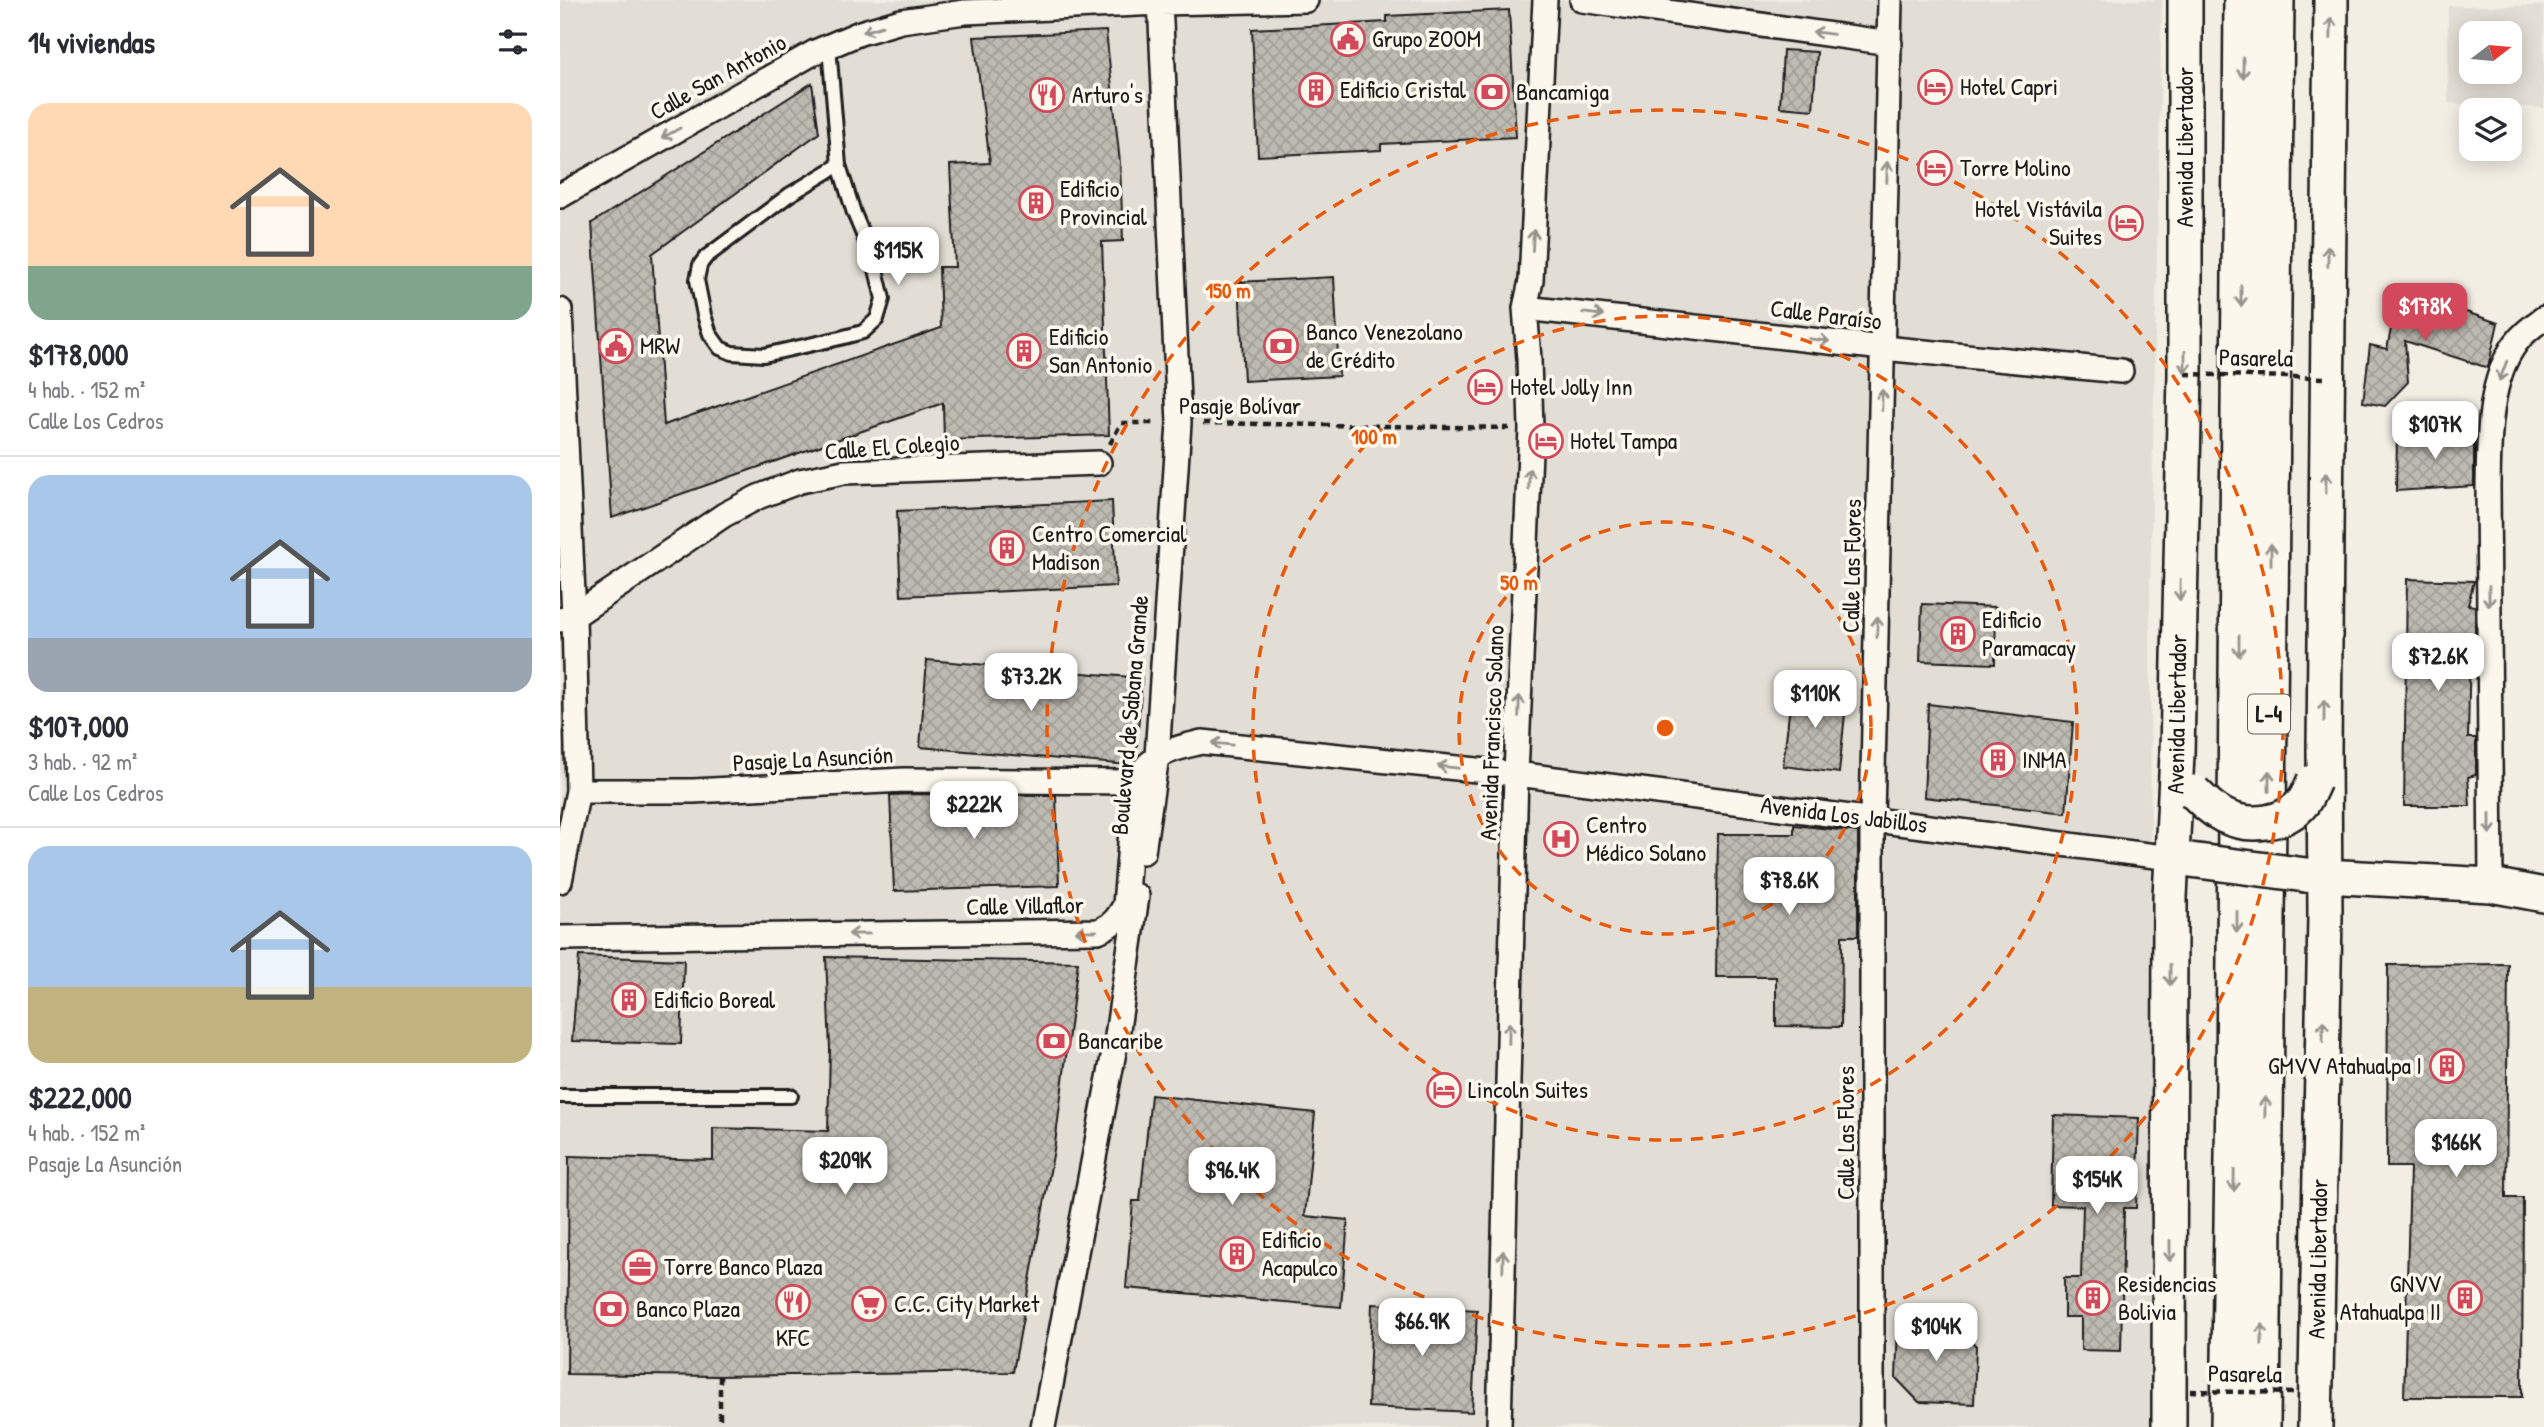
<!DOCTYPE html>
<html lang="es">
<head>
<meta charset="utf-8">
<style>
	body { margin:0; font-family:"Patrick Hand",sans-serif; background:#f2f2f3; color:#2b2b33; height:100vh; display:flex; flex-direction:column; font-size:26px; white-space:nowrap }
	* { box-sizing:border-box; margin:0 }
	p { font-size:23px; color:#7c7c81 }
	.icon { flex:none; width:38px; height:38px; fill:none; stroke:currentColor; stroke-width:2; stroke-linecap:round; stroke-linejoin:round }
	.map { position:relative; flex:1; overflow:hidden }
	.details { display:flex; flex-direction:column; background:#fff; width:560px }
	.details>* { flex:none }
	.needle { width:46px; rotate:74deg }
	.controls { position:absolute; left:1899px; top:21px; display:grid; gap:14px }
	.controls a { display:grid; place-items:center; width:63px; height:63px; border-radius:14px; background:#fff; box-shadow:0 4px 18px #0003; font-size:35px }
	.price { position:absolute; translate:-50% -60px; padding:0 16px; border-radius:14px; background:#fff; color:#222; font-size:23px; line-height:46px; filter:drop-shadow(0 2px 4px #0008) }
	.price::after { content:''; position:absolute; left:50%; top:42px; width:21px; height:16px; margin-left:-10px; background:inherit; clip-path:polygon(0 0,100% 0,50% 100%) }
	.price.selected { background:#d1495b; color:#fff }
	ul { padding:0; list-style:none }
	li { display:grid; align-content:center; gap:14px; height:371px; padding:0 28px }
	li+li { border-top:2px solid #e1e1e2 }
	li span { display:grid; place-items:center; height:217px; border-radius:21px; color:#555 }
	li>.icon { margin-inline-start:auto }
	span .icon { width:126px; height:126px; fill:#fffc; stroke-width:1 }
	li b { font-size:30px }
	h2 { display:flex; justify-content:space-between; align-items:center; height:84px; padding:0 28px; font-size:30px }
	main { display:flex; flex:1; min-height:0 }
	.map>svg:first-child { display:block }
	.built { fill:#e2ded5; fill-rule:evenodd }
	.building { fill:url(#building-cross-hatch); stroke:#1c1c1c; stroke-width:2 }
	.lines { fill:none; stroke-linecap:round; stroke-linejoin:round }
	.lane-casing { stroke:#1c1c1c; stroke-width:18 }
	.street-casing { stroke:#1c1c1c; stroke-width:28 }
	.secondary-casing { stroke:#1c1c1c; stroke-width:38 }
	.primary-casing { stroke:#1c1c1c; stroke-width:42 }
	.path { stroke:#1c1c1c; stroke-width:4.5; stroke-dasharray:7 5; stroke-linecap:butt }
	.lane { stroke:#fbf7ec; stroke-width:12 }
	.street { stroke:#fbf7ec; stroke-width:23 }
	.secondary { stroke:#fbf7ec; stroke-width:33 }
	.primary { stroke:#fbf7ec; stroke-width:37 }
	.secondary-bridge-casing { stroke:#1c1c1c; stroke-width:38; stroke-linecap:butt }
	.path-bridge { stroke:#1c1c1c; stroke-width:4.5; stroke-dasharray:7 5; stroke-linecap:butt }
	.secondary-bridge { stroke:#fbf7ec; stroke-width:33 }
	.oneway { stroke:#97948e }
	.ring { fill:none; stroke:#e8590c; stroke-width:3.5; stroke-dasharray:12 9 }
	.labels { text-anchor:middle; stroke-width:7; stroke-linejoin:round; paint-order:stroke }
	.shield { fill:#fbf7ec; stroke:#5f5e5a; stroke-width:2 }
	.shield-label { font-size:23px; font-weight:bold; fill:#1c1c1c }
	.poi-label { font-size:24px; fill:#1c1c1c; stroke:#fbf7ec; text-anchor:start }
	.street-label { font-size:24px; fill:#1c1c1c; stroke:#fbf7ec }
	.centre { fill:#e8590c; stroke:#fbf7ec; stroke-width:3.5 }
	.ring-label { font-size:21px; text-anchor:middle; font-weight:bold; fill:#e8590c; stroke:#fbf7ec; stroke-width:7; stroke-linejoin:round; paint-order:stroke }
</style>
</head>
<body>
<main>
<section class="details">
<h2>14 viviendas<svg class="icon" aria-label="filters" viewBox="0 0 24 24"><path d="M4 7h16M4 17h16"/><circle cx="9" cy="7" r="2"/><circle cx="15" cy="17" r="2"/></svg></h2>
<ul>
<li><span style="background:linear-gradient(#ffd9b3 75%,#7fa58c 0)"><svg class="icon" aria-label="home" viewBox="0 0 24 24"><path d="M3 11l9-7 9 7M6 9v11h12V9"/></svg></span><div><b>$178,000</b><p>4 hab. · 152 m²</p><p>Calle Los Cedros</p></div></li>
<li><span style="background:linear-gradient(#a9c7e8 75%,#9aa5b1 0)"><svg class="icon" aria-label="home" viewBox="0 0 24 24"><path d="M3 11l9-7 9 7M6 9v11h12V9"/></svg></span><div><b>$107,000</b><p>3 hab. · 92 m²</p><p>Calle Los Cedros</p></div></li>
<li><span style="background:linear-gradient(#a9c7e8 65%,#c2b280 0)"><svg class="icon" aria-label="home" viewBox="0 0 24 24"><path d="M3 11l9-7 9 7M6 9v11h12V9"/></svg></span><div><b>$222,000</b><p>4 hab. · 152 m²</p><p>Pasaje La Asunción</p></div></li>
</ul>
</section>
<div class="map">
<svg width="1984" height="1427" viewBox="0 0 1984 1427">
	<defs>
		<pattern id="building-cross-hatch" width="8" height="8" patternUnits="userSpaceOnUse" patternTransform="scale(1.75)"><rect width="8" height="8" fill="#bdbab1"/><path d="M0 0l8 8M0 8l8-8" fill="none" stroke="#a29f98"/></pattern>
	</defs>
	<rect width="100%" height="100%" fill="#f2eee4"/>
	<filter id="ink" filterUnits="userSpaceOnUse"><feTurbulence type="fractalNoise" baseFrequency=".0143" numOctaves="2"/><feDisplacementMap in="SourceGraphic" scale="14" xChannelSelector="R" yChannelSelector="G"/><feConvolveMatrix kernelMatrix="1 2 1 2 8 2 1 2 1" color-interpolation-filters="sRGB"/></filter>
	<g filter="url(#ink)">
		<path class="built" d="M0,0H1602L1590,596L1593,1427H0Z
			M1888,6H1984V108L1888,103ZM1911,33H1950V72H1911Z"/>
		<path class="building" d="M949,10L956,137L821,144V150L698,156L692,29L827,22V16Z
			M546,31L560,163L563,241L542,242L549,435L384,440L383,403L52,518L32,223L252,83L259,133L92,254L104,425L381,328L379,267H395L390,165L430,163L414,37Z
			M1223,50L1257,52L1253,110L1220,107Z
			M774,277L779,376L684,381L679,282Z
			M1839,289L1938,323L1928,368L1845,341L1848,382L1825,406L1803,402L1810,345L1827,349Z
			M1914,432V486L1836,491L1837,436Z
			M552,501L556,586L341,596L337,511Z
			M1847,579L1914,581L1908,605L1915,606V644H1910L1908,738H1916V775L1908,777L1910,806H1844Z
			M1362,604L1436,607L1435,664L1360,661Z
			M367,660L582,678L576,757L569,765L360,747Z
			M1232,687L1287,694L1279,773L1223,766Z
			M1368,704L1513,722L1506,813L1364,797Z
			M357,794L496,795L499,886L334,891L330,795Z
			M1234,825L1298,832V936H1282L1281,1027L1216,1026V977H1156L1158,834H1234Z
			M19,956L124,960L121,1044L12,1041Z
			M266,957L518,962L495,1144L453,1372L157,1376L7,1374L9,1156L153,1160V1128L268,1131L270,1049Z
			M1948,964L1946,1198H1963L1962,1397H1844L1850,1167H1827L1828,965Z
			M591,1095L755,1113L745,1216L788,1220L781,1307L566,1288L573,1201H580Z
			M1493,1115L1579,1118L1576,1208H1564L1561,1351L1521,1350V1317H1504V1278H1521L1523,1206L1491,1205Z
			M812,1304L917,1310L912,1412L808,1407Z
			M1338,1323L1396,1325L1416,1346L1414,1404L1359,1402L1336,1378Z"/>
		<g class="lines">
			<g class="lane-casing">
				<path id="lane" d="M269,47L279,165L294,213L314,261L323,299L317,319L303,332L280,338L204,355L172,353L160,348L150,334L144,315L137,280L140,265L146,257L229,195L279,165
					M0,1096H231"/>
			</g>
			<g class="street-casing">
				<path id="street" d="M1022,0L1330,43
					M0,196L255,52L300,33L341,21L405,12L600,3L746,0
					M965,308L1323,348L1561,371
					M0,310L14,616L18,791L0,881
					M0,620L14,616L164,515L198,497L240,481L284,472L539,463
					M18,791H133L344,780L575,782
					M583,852L597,756L619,423L600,0
					M1931,885L1928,485C1929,441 1928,380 1956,343C1963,333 1974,325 1984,318
					M0,938L538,931C553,925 558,918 565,905L575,782C591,753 612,749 642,742L956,774L1611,858
					M483,1427L557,1036L577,896
					M939,1427L956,774L971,429L969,359L965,308L971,281L985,0
					M1312,1427V818L1330,0"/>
			</g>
			<g class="secondary-casing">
				<path id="secondary" d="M1746,875L1931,885L1984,895
					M1609,1427L1610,897L1617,754L1625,374V0
					M1755,1427L1765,917L1764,749L1771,0"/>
			</g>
			<g class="primary-casing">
				<path id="primary" d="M1670,1427L1675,1089L1683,0
					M1701,1427L1715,0"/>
			</g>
			<path class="path" d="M643,423L949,428
				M550,444L561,423H595
				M160,1376V1427"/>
			<use href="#lane" class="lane"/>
			<use href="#street" class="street"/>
			<use href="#secondary" class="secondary"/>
			<use href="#primary" class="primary"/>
			<g class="secondary-bridge-casing">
				<path id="secondary-bridge" d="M1634,792C1643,801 1652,810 1664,816C1689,828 1726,825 1744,801C1748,795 1751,788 1754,781
					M1630,860L1746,875"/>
			</g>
			<path class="path-bridge" d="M1625,374L1766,378
				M1630,1391L1739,1393"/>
			<use href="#secondary-bridge" class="secondary-bridge"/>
		</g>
		<defs><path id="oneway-shaft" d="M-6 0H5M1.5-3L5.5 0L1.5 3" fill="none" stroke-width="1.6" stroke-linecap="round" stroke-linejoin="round" transform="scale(1.75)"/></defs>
		<g class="oneway">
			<use href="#oneway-shaft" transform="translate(1771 28) rotate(-89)"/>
			<use href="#oneway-shaft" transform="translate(313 29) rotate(163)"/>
			<use href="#oneway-shaft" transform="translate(1263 33) rotate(-172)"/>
			<use href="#oneway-shaft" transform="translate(1683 68) rotate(90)"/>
			<use href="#oneway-shaft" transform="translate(111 133) rotate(151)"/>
			<use href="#oneway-shaft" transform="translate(1327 172) rotate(-89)"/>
			<use href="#oneway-shaft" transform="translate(973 240) rotate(-87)"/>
			<use href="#oneway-shaft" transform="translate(1768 256) rotate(-89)"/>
			<use href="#oneway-shaft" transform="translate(1681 296) rotate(90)"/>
			<use href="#oneway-shaft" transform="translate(1033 314) rotate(7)"/>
			<use href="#oneway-shaft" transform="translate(1259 340) rotate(7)"/>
			<use href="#oneway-shaft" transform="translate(1625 362) rotate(90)"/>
			<use href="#oneway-shaft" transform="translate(1943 371) rotate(111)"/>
			<use href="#oneway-shaft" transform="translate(1322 400) rotate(-89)"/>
			<use href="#oneway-shaft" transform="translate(969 479) rotate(-88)"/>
			<use href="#oneway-shaft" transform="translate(1766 483) rotate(-90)"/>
			<use href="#oneway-shaft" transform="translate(1711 554) rotate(-90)"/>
			<use href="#oneway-shaft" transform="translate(1620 590) rotate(91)"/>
			<use href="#oneway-shaft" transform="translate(1929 596) rotate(90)"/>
			<use href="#oneway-shaft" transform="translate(1317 627) rotate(-89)"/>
			<use href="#oneway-shaft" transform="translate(1679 646) rotate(90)"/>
			<use href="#oneway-shaft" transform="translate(959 706) rotate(-88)"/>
			<use href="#oneway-shaft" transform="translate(1764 711) rotate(-90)"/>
			<use href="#oneway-shaft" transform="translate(662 744) rotate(-174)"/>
			<use href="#oneway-shaft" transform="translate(888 767) rotate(-174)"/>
			<use href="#oneway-shaft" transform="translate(1709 781) rotate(-90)"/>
			<use href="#oneway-shaft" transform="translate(1930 824) rotate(90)"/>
			<use href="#oneway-shaft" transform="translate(1677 922) rotate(90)"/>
			<use href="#oneway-shaft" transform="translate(526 931) rotate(179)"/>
			<use href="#oneway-shaft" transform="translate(299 934) rotate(179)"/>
			<use href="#oneway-shaft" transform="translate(1610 975) rotate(90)"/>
			<use href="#oneway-shaft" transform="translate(1763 1031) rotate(-89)"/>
			<use href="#oneway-shaft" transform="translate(949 1033) rotate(-89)"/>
			<use href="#oneway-shaft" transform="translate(1705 1107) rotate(-89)"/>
			<use href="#oneway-shaft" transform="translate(1674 1181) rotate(91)"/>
			<use href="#oneway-shaft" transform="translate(1610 1251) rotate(90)"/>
			<use href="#oneway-shaft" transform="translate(943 1261) rotate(-89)"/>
			<use href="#oneway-shaft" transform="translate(1702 1334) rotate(-89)"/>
		</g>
	</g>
	<g class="ring">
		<circle cx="1105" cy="728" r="206"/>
		<circle cx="1105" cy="728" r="412"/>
		<circle cx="1105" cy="728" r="618"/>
	</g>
	<defs>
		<g id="civic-ring" transform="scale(1.75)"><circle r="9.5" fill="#fbf7ec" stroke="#d1495b" stroke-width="1.5"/><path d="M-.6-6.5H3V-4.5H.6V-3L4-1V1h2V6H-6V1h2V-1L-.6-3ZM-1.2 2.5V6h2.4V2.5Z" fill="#d1495b"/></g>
		<g id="hotel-ring" transform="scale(1.75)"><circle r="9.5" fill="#fbf7ec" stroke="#d1495b" stroke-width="1.5"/><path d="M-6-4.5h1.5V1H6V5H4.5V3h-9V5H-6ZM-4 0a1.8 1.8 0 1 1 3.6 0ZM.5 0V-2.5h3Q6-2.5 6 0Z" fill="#d1495b"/></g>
		<g id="building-ring" transform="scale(1.75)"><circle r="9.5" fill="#fbf7ec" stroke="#d1495b" stroke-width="1.5"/><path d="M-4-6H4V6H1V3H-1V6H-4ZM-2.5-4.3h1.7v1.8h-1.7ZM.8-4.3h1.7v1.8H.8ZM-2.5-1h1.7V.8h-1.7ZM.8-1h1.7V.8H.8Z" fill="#d1495b"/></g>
		<g id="bank-ring" transform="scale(1.75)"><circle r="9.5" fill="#fbf7ec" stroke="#d1495b" stroke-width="1.5"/><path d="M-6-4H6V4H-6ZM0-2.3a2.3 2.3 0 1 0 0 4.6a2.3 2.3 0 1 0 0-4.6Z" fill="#d1495b"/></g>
		<g id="restaurant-ring" transform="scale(1.75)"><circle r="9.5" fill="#fbf7ec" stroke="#d1495b" stroke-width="1.5"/><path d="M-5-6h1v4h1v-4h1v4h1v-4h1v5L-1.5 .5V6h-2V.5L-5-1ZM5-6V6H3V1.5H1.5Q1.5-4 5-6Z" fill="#d1495b"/></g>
		<g id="hospital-ring" transform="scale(1.75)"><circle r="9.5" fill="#fbf7ec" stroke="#d1495b" stroke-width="1.5"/><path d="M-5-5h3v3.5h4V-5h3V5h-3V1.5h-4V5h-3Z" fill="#d1495b"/></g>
		<g id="office-ring" transform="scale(1.75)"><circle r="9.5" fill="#fbf7ec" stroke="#d1495b" stroke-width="1.5"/><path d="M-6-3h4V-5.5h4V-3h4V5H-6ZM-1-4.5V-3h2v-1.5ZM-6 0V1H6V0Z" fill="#d1495b"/></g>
		<g id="supermarket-ring" transform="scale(1.75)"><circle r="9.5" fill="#fbf7ec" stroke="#d1495b" stroke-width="1.5"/><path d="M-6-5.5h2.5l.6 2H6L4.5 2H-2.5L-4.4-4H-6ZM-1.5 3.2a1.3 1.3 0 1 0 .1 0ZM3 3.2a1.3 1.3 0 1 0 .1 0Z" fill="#d1495b"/></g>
	</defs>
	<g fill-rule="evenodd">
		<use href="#civic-ring" x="788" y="39"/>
		<use href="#hotel-ring" x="1375" y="87"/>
		<use href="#building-ring" x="756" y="90"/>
		<use href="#bank-ring" x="932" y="92"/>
		<use href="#restaurant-ring" x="487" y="95"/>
		<use href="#hotel-ring" x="1375" y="168"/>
		<use href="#building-ring" x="476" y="203"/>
		<use href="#hotel-ring" x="1566" y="223"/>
		<use href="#civic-ring" x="56" y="346"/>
		<use href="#bank-ring" x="721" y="346"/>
		<use href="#building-ring" x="464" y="351"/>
		<use href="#hotel-ring" x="925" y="387"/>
		<use href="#hotel-ring" x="986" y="441"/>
		<use href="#building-ring" x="447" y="548"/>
		<use href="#building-ring" x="1398" y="634"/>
		<use href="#building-ring" x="1438" y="760"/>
		<use href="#hospital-ring" x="1001" y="839"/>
		<use href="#building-ring" x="69" y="1000"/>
		<use href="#bank-ring" x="494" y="1041"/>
		<use href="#building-ring" x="1887" y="1066"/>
		<use href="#hotel-ring" x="884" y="1090"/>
		<use href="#building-ring" x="677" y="1254"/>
		<use href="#office-ring" x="80" y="1267"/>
		<use href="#building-ring" x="1533" y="1298"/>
		<use href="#building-ring" x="1905" y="1298"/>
		<use href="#restaurant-ring" x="233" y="1302"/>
		<use href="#supermarket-ring" x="309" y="1304"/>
		<use href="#bank-ring" x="51" y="1309"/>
	</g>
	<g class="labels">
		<rect class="shield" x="1688" y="694.5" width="42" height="39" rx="5"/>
		<g class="shield-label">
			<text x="1709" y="722">L-4</text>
		</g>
		<g class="poi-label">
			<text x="812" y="47">Grupo ZOOM</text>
			<text x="1400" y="95">Hotel Capri</text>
			<text x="780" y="98">Edificio Cristal</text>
			<text x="956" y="100">Bancamiga</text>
			<text x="512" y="103">Arturo's</text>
			<text x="1400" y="176">Torre Molino</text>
			<text x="500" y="197">Edificio<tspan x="500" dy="28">Provincial</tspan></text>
			<text x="1542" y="217" text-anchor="end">Hotel Vistávila<tspan x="1542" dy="28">Suites</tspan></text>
			<text x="746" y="340">Banco Venezolano<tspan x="746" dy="28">de Crédito</tspan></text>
			<text x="489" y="345">Edificio<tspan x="489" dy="28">San Antonio</tspan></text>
			<text x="80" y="354">MRW</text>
			<text x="950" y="395">Hotel Jolly Inn</text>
			<text x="1010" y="449">Hotel Tampa</text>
			<text x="472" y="542">Centro Comercial<tspan x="472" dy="28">Madison</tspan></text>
			<text x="1422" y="628">Edificio<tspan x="1422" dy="28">Paramacay</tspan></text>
			<text x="1462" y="768">INMA</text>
			<text x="1026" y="833">Centro<tspan x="1026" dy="28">Médico Solano</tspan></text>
			<text x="94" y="1008">Edificio Boreal</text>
			<text x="518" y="1049">Bancaribe</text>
			<text x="1862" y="1074" text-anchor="end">GMVV Atahualpa I</text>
			<text x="908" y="1098">Lincoln Suites</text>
			<text x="702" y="1248">Edificio<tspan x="702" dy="28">Acapulco</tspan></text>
			<text x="104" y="1275">Torre Banco Plaza</text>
			<text x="1558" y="1292">Residencias<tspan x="1558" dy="28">Bolivia</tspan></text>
			<text x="1881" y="1292" text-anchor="end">GNVV<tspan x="1881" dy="28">Atahualpa II</tspan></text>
			<text x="334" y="1312">C.C. City Market</text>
			<text x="76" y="1317">Banco Plaza</text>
			<text x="233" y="1346" text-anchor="middle">KFC</text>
		</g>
		<g class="street-label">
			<text transform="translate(158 77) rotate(-29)" y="8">Calle San Antonio</text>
			<text transform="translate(1625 147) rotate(-90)" y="8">Avenida Libertador</text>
			<text transform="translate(1266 315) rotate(7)" y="8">Calle Paraíso</text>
			<text transform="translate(1696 358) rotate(1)" y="8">Pasarela</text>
			<text x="680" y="414">Pasaje Bolívar</text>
			<text transform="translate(332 447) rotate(-4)" y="8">Calle El Colegio</text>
			<text transform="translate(1292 566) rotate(-89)" y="8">Calle Las Flores</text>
			<text transform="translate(1617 714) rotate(-89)" y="8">Avenida Libertador</text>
			<text transform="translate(570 715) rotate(-85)" y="8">Boulevard de Sabana Grande</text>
			<text transform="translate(932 733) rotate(-88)" y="8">Avenida Francisco Solano</text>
			<text transform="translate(253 759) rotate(-3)" y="8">Pasaje La Asunción</text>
			<text transform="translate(1284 815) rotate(7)" y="8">Avenida Los Jabillos</text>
			<text transform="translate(465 906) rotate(-1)" y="8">Calle Villaflor</text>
			<text transform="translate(1286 1133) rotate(-90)" y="8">Calle Las Flores</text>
			<text transform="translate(1758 1259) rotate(-89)" y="8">Avenida Libertador</text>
			<text transform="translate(1685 1374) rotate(1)" y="8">Pasarela</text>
		</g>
	</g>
	<circle cx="1105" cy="728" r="10" class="centre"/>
	<g class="ring-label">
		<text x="668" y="298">150 m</text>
		<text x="814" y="444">100 m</text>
		<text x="959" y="590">50 m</text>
	</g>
</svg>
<div class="controls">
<a><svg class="needle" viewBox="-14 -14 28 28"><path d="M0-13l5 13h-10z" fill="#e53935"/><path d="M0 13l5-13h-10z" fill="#7c7c81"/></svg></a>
<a><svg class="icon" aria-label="layers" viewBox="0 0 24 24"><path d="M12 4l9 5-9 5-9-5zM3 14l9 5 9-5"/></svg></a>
</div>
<b class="price" style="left:338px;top:287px">$115K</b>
<b class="price selected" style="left:1865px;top:343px">$178K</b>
<b class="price" style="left:1875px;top:461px">$107K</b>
<b class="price" style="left:1878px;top:693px">$72.6K</b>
<b class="price" style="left:471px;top:713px">$73.2K</b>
<b class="price" style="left:1255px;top:730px">$110K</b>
<b class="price" style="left:414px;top:841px">$222K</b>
<b class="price" style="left:1229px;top:917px">$78.6K</b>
<b class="price" style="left:1896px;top:1179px">$166K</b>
<b class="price" style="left:285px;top:1197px">$209K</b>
<b class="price" style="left:672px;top:1207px">$96.4K</b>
<b class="price" style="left:1537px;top:1216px">$154K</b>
<b class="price" style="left:862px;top:1358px">$66.9K</b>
<b class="price" style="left:1376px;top:1363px">$104K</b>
</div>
</main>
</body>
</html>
